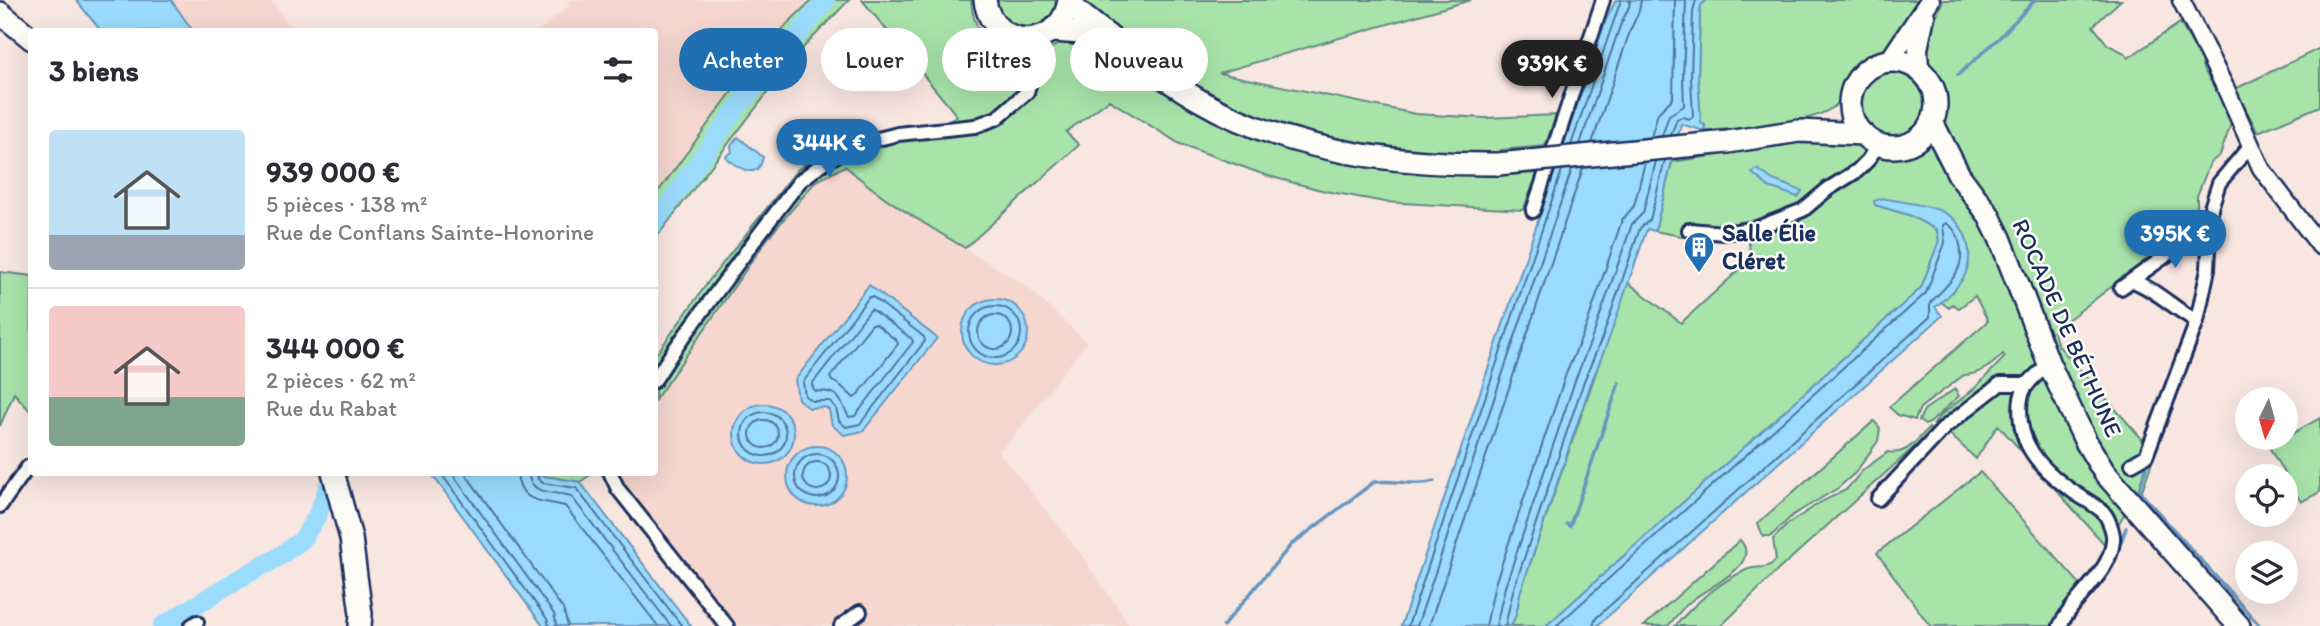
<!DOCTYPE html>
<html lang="fr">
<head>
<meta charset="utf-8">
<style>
	body { margin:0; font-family:Itim,sans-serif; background:#f7f7f7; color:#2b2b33; height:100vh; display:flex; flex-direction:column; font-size:26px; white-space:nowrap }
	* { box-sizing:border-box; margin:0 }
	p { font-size:23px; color:#7c7c81 }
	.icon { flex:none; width:38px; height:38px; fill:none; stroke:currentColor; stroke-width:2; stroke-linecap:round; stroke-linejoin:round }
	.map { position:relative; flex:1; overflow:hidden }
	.side { position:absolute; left:28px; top:28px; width:630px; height:448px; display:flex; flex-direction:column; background:#fff; border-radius:7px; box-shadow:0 7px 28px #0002 }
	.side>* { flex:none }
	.guide { position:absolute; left:679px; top:28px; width:665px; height:63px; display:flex; gap:14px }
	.needle { width:46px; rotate:185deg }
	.buttons { position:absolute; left:2235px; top:387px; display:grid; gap:14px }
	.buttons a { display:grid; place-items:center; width:63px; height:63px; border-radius:50%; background:#fff; box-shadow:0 7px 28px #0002; font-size:35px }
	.price { position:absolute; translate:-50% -60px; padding:0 16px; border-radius:24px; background:#1f6fb2; color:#fff; font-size:23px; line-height:46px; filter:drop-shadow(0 2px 4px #0008) }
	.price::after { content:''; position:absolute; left:50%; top:42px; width:21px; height:16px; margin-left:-10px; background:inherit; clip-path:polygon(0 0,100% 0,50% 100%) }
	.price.active { background:#222; color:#fff }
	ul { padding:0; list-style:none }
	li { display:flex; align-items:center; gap:21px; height:175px; padding:0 21px }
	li+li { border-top:2px solid #e1e1e2 }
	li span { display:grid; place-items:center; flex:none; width:196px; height:140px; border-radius:7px; color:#555 }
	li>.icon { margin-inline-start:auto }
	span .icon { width:84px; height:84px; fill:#fffc; stroke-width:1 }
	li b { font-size:30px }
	h2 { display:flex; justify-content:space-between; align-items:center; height:84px; padding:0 21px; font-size:30px }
	.tag { padding:0 24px; border-radius:32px; background:#fff; box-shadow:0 7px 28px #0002; font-size:24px; line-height:63px }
	.tag.active { background:#1f6fb2; color:#fff }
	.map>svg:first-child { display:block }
	.built { fill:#f5d7d0 }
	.green { fill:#a8e3a9; stroke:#628984; stroke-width:2 }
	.water { fill:#9bdbfd; stroke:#6896bd; stroke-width:2 }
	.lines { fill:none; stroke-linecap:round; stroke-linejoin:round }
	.shore { stroke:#4e749e; stroke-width:2 }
	.stream { stroke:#6896bd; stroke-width:3.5 }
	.river { stroke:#9bdbfd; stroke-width:19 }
	.minor-casing { stroke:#1b2f5e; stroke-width:18 }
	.tertiary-casing { stroke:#1b2f5e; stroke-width:21 }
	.secondary-casing { stroke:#1b2f5e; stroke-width:23 }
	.primary-casing { stroke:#1b2f5e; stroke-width:26 }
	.minor { stroke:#fdfcf7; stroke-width:12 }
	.tertiary { stroke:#fdfcf7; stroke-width:16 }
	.secondary { stroke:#fdfcf7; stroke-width:18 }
	.primary { stroke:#fdfcf7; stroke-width:21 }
	.primary-bridge-casing { stroke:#1b2f5e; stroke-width:26; stroke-linecap:butt }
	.primary-bridge { stroke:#fdfcf7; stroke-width:21 }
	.labels { text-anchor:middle; stroke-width:5; stroke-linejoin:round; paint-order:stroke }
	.poi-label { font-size:24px; font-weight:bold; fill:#1b2f5e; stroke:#fdfcf7; text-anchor:start }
	.street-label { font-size:24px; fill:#1b2f5e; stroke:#fdfcf7 }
</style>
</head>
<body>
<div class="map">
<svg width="2320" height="626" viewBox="0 0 2320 626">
	<rect width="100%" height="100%" fill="#f8e6e0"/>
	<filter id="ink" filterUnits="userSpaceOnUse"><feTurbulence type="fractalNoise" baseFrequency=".0143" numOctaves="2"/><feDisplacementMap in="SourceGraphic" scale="14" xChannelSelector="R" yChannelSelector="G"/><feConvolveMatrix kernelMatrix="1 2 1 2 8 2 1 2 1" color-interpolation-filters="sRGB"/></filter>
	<g filter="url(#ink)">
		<path class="built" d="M171,0H270L294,31H193Z
			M567,0H812L789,22L753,63L655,196L654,32H537L570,5Z
			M845,166L868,186L894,205L1026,286L1087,342L1012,438L998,451L1081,554L1130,626H713L603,479L611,473L654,472L655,400L768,238L815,182Z"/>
		<path class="green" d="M812,0H849L798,53L655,239V196L753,63L789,22Z
			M862,0H971C973,34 988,42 1015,59L1016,72L1040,76L1044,50L1058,45L1078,0H1471L1219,73L1416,114L1485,118L1556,115L1545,146L1501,150L1499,175L1538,173L1523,210L1385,202L1325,191L1268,176L1180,144L1109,100L1066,132L1079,145L965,248C923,223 882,199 845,166L815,182L768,238L655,400V356L711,278L797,170L824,150L860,135L906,125L942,123L957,116Z
			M996,0H1056C1052,38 1001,38 996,0Z
			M1707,0H1920C1910,15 1898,43 1885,54C1875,62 1862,64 1853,74C1844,83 1844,99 1835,106C1810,126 1736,128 1704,131L1705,125L1701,123L1698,78L1700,11L1701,5Z
			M1943,0H2121L2093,26L2108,45L2125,53L2128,58L2180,23L2201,58L2203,69L2222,97L2232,121L2220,155L2210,163L2197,196V222L2053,331L2058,345L2143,440L2157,448L2140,496L2123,516L2106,546L1998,425L1976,459L1939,424H1934L1940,416L1975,388L2005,357L2003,354C1992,365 1980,375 1964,375L1920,408L1915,420L1898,415L1889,407L1988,321L1975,296L1959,308L1952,304L1949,308L1941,302L1954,290V219L1875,205L1909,215L1937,230L1939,241L1921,288L1546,626H1511L1516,615L1520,593L1627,282L1681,323L1751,259L1748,236C1718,243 1684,237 1655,231L1672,162L1822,139L1848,141L1887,157L1896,158L1916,154L1941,125L1944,116V97L1938,76L1927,64L1930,31Z
			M2320,48V106L2258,132L2235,89Z
			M1860 105a32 32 0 1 1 64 0a32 32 0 1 1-64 0Z
			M0,272L32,276L31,412L14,393L0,426Z
			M1955,389L1959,396L1930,423L1925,425L1919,421L1924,410Z
			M2320,418V492L2301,502L2269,447Z
			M1874,421L1880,428L1878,441L1855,473L1838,488L1793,515L1771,536H1763L1758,523Z
			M1929,428L1932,431L1778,570L1721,626H1675C1695,603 1718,583 1746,570C1757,565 1767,571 1776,560L1773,539L1788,524L1821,502L1846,490L1863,470L1888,452C1906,456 1917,440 1929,428Z
			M1980,472L2081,585L2051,626H1930L1877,553Z
			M526,473H593L580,482Z
			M1740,540C1763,565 1707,587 1691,601C1682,608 1675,618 1668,626H1644Z"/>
		<path class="water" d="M76,0H171L193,31H101Z
			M1616,0H1707L1701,5L1700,11L1698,78L1701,123L1705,125L1704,131L1681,124L1655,231L1647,229L1610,336L1591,383L1520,593L1516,615L1511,626H1401L1606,20Z
			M738,137L763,157C758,182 740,168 727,159L726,156L732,152L731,146Z
			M1757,169L1773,180L1802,191L1798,197L1769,187L1752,173Z
			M1882,198C1901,202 1923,204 1941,211C1967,222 1977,256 1962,280C1955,291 1945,299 1935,307L1942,316L1597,626H1546L1921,288L1939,241L1937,230L1909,215L1875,205L1874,201Z
			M869,285L937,338L863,431L844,435L832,425L829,410L825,407L809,408L798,399L795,380Z
			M962 332a33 33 0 1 1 66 0a33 33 0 1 1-66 0Z
			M734 434a30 30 0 1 1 60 0a30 30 0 1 1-60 0Z
			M787 476a30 30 0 1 1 60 0a30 30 0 1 1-60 0Z
			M431,473H526L580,482L691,626H543Z"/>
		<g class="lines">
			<path class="shore" d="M1671,135L1677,119L1682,117L1690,119L1693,116L1691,79L1693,11L1696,0
				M1662,136L1669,115L1684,106L1683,78L1686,0
				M1651,137L1658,113L1673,98L1675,0
				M1592,143L1630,31L1639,11L1641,0
				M1580,144L1620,26L1629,7L1630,0
				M1571,145L1621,0
				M869,297H873L924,337L925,341L860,424L846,427L839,421L836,408L830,401H812L805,396L803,382Z
				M969 332a26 26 0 1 1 52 0a26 26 0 1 1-52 0Z
				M871,309L912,339L913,342L855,416L849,417C837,398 843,391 814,391L812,384Z
				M978 332a17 17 0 1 1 34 0a17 17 0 1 1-34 0Z
				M872,324H876L897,341L898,344L857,396L854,398L841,386L832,381L830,377Z
				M742 434a22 22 0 1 1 44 0a22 22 0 1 1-44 0Z
				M750 434a14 14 0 1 1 28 0a14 14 0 1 1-28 0Z
				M795 476a22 22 0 1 1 44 0a22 22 0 1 1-44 0Z
				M803 476a14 14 0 1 1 28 0a14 14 0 1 1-28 0Z
				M440,472L547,619L549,626
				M451,472L554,614L557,626
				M464,472L563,609L568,626
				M517,472C519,505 543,500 565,506L658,626
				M528,472C530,496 554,491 571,496L671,626
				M537,472L538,479L543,483L576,488L682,626
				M1408,626L1562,170
				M1417,626L1572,169
				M1429,626L1583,168
				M1486,626L1495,584L1566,374L1586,327L1622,220L1634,206L1645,162
				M1496,626L1505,587L1576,378L1595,330L1632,224L1643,213L1656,161
				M1505,626L1513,591L1584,381L1604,333L1640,228L1650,220L1665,160
				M1556,626L1926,293L1945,243L1943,225L1946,223C1953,227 1957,232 1959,241C1968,270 1948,284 1930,303V317L1596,618L1593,626"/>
			<path class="stream" d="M1958,75L1999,38L2035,0
				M2138,490L2260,626
				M2138,492L2149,459
				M1567,524L1570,526L1619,383
				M2114,561L2126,528
				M1223,626L1291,545L1374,482C1395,479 1414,487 1434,481"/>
			<path class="river" d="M654,224L734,112L826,0
				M162,626L235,581L277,558L302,540L317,516L334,472"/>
			<g class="minor-casing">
				<path id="minor" d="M1014,37L1032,67
					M1533,211L1603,0
					M1689,230L1724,233L1757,228L1803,210L1828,189L1857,171L1868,160L1878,144
					M2133,281C2157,290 2174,309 2197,321
					M2121,288L2210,224
					M2049,364C2025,385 2017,389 2021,423C2025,454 2050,476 2075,493C2084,499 2094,504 2102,511C2108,516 2114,533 2113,540C2111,574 2073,597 2060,626
					M654,381L674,350L760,233L800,181L823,163L854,145L898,134L975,126L997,118L1027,92L1043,36
					M2132,464L2146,456L2197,321L2208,269L2211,208L2219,183L2250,146
					M610,472L618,489L727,626
					M1878,499L1945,427L2000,384H2027
					M0,506L28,467
					M191,626L197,622
					M841,626L860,612"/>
			</g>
			<g class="tertiary-casing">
				<path id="tertiary" d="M2181,0L2226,89L2261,168L2320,246"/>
			</g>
			<g class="secondary-casing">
				<path id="secondary" d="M1889,61L1930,0
					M1919,70L1918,49L1925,16"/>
			</g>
			<g class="primary-casing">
				<path id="primary" d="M985,0C992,52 1062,51 1069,0
					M1069,3L1082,15C1120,45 1157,76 1199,100C1288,152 1397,165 1498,164
					M0,13L32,39
					M1052,31L1082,33L1108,44
					M1850 104a43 43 0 1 1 86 0a43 43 0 1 1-86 0Z
					M1932,122L1959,175L1988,214L2000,238L2049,364L2085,440L2104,472L2239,626
					M1728,142L1799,131L1863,134
					M333,472L351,538L361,614L360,626"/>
			</g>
			<use href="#minor" class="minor"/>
			<use href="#tertiary" class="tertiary"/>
			<use href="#secondary" class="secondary"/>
			<use href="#primary" class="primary"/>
			<g class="primary-bridge-casing">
				<path id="primary-bridge" d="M1498,164L1728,142"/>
			</g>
			<use href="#primary-bridge" class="primary-bridge"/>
		</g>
	</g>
	<defs>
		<g id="building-pin" transform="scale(1.575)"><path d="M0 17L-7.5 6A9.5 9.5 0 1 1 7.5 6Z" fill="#1f6fb2" stroke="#fdfcf7"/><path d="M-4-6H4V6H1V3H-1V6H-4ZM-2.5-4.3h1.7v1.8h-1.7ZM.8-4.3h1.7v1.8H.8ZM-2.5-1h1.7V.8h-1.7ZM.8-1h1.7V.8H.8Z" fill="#fff"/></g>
	</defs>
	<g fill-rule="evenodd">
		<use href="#building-pin" x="1699" y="247"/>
	</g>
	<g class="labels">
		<g class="poi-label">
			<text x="1722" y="241">Salle Élie<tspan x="1722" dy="28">Cléret</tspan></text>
		</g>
		<g class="street-label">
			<text transform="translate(2067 328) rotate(66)" y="8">ROCADE DE BÉTHUNE</text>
		</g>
	</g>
</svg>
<div class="buttons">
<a><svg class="needle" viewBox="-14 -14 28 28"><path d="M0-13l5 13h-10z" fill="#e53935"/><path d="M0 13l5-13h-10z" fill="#7c7c81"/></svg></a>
<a><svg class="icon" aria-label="locate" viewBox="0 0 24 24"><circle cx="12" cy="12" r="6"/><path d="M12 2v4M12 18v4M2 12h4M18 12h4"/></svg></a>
<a><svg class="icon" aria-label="layers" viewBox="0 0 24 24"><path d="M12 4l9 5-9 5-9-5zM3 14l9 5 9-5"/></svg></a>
</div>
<b class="price active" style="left:1552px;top:100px">939K €</b>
<b class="price" style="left:829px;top:179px">344K €</b>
<b class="price" style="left:2175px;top:270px">395K €</b>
<div class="guide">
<a class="tag active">Acheter</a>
<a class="tag">Louer</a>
<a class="tag">Filtres</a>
<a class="tag">Nouveau</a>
</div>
<section class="side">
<h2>3 biens<svg class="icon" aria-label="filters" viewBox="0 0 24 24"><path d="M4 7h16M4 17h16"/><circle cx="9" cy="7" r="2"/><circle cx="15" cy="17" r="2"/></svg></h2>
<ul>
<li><span style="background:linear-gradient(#bfe0f5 75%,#9aa5b1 0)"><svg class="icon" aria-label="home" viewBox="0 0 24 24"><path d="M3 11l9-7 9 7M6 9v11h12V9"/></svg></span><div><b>939 000 €</b><p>5 pièces · 138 m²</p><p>Rue de Conflans Sainte-Honorine</p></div></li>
<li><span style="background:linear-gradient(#f6c9c9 65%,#7fa58c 0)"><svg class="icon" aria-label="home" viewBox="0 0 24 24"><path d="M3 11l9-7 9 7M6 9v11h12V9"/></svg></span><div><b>344 000 €</b><p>2 pièces · 62 m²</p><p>Rue du Rabat</p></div></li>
</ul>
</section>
</div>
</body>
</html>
